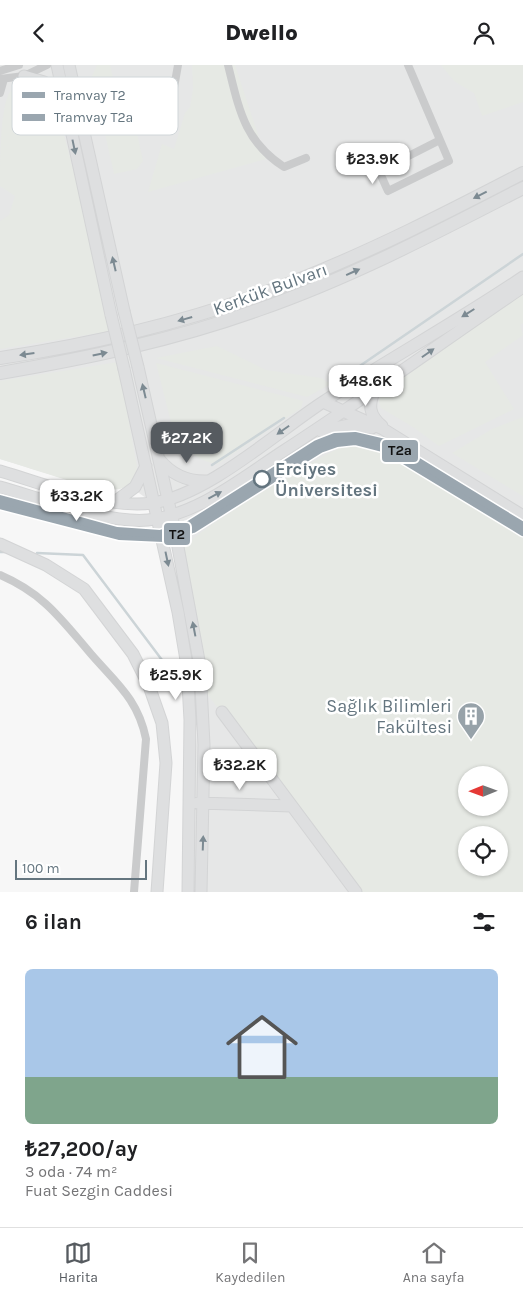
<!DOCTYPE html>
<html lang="tr">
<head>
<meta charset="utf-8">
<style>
	body { margin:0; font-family:Karla,sans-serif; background:#f6f6f6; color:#202124; height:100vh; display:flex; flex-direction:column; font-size:19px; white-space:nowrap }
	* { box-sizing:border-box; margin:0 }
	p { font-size:16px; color:#757577 }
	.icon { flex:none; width:28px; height:28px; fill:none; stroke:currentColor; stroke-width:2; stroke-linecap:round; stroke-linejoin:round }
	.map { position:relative; height:827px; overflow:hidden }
	.side { display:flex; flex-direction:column; background:#fff; flex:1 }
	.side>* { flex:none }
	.needle { width:32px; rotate:269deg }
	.tools { position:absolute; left:458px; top:701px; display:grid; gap:10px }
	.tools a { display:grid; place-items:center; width:50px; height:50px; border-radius:50%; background:#fff; box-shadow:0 1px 4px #0004; font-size:25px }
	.scale { position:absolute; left:15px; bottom:12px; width:132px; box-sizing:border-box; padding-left:5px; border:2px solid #64757f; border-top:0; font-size:14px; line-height:18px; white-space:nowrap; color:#64757f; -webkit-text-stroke:4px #fff; paint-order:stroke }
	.price { position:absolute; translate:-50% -42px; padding:0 11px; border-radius:10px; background:#fff; color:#222; font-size:16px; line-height:32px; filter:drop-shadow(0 1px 2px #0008) }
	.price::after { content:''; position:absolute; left:50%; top:30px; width:15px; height:11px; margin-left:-8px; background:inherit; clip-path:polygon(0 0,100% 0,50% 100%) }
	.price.active { background:#565b60; color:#fff }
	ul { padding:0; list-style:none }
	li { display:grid; align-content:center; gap:10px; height:265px; padding:0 25px }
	li span { display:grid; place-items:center; height:155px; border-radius:8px; color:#555 }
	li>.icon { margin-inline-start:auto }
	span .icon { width:90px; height:90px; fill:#fffc; stroke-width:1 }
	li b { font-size:21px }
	h2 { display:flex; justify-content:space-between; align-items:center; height:60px; padding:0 25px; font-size:21px }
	header { display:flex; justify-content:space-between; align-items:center; height:65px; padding:0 25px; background:#fff; font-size:22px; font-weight:800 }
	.menu { display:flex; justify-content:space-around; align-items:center; height:70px; border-top:1px solid #e0e0e0; background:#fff; font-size:14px; color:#757577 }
	.menu a { display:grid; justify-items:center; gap:2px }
	.menu .active { color:#565b60 }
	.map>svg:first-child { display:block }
	.built { fill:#e6e7e7; fill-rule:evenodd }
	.green { fill:#e6e9e4; fill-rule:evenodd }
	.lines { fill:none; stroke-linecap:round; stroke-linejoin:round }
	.stream { stroke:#ccd4d7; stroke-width:2.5 }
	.secondary-casing { stroke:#d3d4d5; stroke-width:13 }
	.primary-casing { stroke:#d3d4d5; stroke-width:14 }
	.street { stroke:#cacbcc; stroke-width:8 }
	.secondary { stroke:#dedfe0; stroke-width:11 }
	.primary { stroke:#dedfe0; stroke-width:12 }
	.secondary-bridge-casing { stroke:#d3d4d5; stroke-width:13; stroke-linecap:butt }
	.secondary-bridge { stroke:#dedfe0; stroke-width:11 }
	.tram-1-casing { stroke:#fff; stroke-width:11 }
	.tram-2-casing { stroke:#fff; stroke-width:11 }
	.tram-1 { stroke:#9aa6af; stroke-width:8 }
	.tram-2 { stroke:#9aa6af; stroke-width:8 }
	.oneway { fill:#7c8a92 }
	.stop-dot { fill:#fff; stroke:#64757f; stroke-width:2.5 }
	.labels { text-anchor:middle; stroke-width:5; stroke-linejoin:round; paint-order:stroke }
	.street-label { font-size:18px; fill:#64757f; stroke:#fff }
	.stop-label { font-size:18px; font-weight:bold; fill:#64757f; stroke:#fff; text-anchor:start }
	.poi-label { font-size:18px; fill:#64757f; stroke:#fff; text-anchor:end }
	.key { fill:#fff; stroke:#d0d6d9; stroke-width:1 }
	.key-label { font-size:14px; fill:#64757f }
	.line-badge { stroke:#fff; stroke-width:2 }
	.pale-badge-label { font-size:14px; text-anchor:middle; font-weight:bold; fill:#111 }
</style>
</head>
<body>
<header><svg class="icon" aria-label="back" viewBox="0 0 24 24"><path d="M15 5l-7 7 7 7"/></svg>Dwello<svg class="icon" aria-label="person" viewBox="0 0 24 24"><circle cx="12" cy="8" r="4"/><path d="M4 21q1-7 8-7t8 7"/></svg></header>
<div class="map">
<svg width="523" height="827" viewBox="0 0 523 827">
	<rect width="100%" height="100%" fill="#f7f7f7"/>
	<path class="built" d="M0,0H523V827H187L201,601L165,447L128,420L116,424L78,418L0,394ZM466,710H499V742H466ZM466,770H499V802H466Z"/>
	<path class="green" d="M97,0H110L116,27L101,31L100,27L95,28L92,11Z
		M192,0H235L266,94L148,127L162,79L174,84L185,48L190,42L193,24Z
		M441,0H523V37L482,51L474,28L454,16Z
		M32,21L47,27L55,36L94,183L111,266L0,284V156L9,150L15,131L0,121C0,99 0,41 10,27C16,22 25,21 32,21Z
		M129,32L143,96L137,104L114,109L101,51L105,44L104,38Z
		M523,226V258L520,260L523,270L485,297L514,344L439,381L413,362L381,343L379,337L381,327Z
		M217,281L266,305L321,313L331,319L307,332L156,293Z
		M118,297L137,401C137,411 131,421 120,424C98,428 25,401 0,394V316Z
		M156,298L303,336L301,343L218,399C199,398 182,381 173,365Z
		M523,352V431L452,388L492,364Z
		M348,379L382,384L523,472V827H356L202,622L179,486C204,463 232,446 261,428C290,410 317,393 348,379ZM466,710H499V742H466ZM466,770H499V802H466Z"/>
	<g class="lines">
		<path class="stream" d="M351,307L523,189
			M212,400L284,353
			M0,487H5
			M37,488L83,490L162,595"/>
		<g class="secondary-casing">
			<path id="secondary" d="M57,0L111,250
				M69,0L124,246
				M24,11L44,17L62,31
				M138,302L175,466L200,601L204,680L201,827
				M124,304L178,547L187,601L190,655L188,827
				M375,325C368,340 369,350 382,361
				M323,337L383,364L523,451
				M321,366L348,360L372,363
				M159,394C171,409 188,417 208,416
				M0,406C45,419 105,444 152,438C206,431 277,367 323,337C389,294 458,256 523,212
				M0,422C40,433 108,459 148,455C197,450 241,414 282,387C364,334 442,277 523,222
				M116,436L135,422L146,401
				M0,479L46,500L84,524L133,589L149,621L162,658L166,698L157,827
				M222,647L356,827
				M198,738L291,741"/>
		</g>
		<g class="primary-casing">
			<path id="primary" d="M0,293C100,278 199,254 293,217C372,186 448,147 523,108
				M0,308C88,293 174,275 258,245C350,213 436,168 523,123"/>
		</g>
		<path class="street" d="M228,0C239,44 244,76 284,102L306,93
			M408,0L449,96L388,126L379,106L440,75
			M0,6L19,0
			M0,14L24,11L47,0
			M0,28L4,14
			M169,51L178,0
			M0,510C44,529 61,554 91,589C116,618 138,634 146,674L134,827"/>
		<use href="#secondary" class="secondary"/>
		<use href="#primary" class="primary"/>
		<g class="secondary-bridge-casing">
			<path id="secondary-bridge" d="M124,246L138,302
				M111,250L124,304"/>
		</g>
		<use href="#secondary-bridge" class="secondary-bridge"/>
		<g class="tram-1-casing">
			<path id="tram-1" d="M0,440L119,471L164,473L193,464L320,384L337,378L355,376L386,384L523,467"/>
		</g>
		<g class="tram-2-casing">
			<path id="tram-2" d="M0,434L117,466L160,469L189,460L317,379L335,372L355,371L389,379L523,461"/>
		</g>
		<use href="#tram-1" class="tram-1"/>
		<use href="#tram-2" class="tram-2"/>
	</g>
	<defs><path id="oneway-solid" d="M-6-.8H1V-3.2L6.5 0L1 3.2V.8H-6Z" transform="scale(1.25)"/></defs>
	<g class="oneway">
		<use href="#oneway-solid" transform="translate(74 82) rotate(78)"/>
		<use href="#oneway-solid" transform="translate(480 130) rotate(153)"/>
		<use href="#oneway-solid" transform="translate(114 199) rotate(-103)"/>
		<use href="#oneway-solid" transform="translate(353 207) rotate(-24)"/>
		<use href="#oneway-solid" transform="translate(468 248) rotate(148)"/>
		<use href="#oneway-solid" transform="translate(185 254) rotate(164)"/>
		<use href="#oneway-solid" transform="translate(428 288) rotate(-35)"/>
		<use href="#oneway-solid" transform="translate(27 289) rotate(172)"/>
		<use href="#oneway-solid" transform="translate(100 289) rotate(-12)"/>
		<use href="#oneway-solid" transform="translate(144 326) rotate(-103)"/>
		<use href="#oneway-solid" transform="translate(283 365) rotate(145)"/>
		<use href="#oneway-solid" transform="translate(215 430) rotate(-28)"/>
		<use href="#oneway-solid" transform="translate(167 494) rotate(78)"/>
		<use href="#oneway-solid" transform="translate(194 564) rotate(-101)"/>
		<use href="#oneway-solid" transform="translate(203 778) rotate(-88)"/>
	</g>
	<defs>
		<g id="building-pin" transform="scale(1.4375)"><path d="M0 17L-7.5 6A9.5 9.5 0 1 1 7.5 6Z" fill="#97a2a9" stroke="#fff"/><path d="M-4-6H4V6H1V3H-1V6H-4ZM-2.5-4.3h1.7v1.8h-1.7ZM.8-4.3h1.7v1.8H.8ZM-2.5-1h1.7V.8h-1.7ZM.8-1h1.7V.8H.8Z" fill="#fff"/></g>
	</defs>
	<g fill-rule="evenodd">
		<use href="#building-pin" x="471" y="651"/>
	</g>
	<circle class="stop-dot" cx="262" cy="414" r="8"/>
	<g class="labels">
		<g class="street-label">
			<text transform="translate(270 224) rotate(-20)" y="6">Kerkük Bulvarı</text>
		</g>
		<g class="stop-label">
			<text x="275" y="410">Erciyes<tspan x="275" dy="21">Üniversitesi</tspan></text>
		</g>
		<g class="poi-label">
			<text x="452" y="647">Sağlık Bilimleri<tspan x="452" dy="21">Fakültesi</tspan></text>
		</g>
	</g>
	<rect x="12" y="12" width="166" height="58" rx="8" class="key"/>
	<rect x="22" y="27" width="23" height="6" fill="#9aa6af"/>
	<rect x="22" y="49" width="23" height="7" fill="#9aa6af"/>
	<g class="key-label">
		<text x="54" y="35">Tramvay T2</text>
		<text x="54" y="57">Tramvay T2a</text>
	</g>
	<g class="line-badge">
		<rect x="381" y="374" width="38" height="24" rx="5" fill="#9aa6af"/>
		<rect x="163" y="457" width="28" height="24" rx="5" fill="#9aa6af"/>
	</g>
	<g class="pale-badge-label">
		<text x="400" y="390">T2a</text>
		<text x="177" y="474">T2</text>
	</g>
</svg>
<div class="tools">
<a><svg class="needle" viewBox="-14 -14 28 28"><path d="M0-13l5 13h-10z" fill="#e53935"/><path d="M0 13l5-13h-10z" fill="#757577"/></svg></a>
<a><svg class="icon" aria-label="locate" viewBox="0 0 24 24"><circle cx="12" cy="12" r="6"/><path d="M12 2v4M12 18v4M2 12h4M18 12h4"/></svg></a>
</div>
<div class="scale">100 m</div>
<b class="price" style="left:373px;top:120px">₺23.9K</b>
<b class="price" style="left:366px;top:342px">₺48.6K</b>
<b class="price active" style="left:187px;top:399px">₺27.2K</b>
<b class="price" style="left:77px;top:457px">₺33.2K</b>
<b class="price" style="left:176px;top:636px">₺25.9K</b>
<b class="price" style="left:240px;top:726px">₺32.2K</b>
</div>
<section class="side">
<h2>6 ilan<svg class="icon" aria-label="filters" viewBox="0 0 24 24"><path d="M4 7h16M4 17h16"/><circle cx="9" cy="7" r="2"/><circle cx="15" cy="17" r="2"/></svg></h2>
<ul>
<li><span style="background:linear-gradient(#a9c7e8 70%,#7fa58c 0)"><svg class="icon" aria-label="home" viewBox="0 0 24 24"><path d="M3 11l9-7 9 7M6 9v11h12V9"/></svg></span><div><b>₺27,200/ay</b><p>3 oda · 74 m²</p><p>Fuat Sezgin Caddesi</p></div></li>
</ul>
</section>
<nav class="menu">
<a class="active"><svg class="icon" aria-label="map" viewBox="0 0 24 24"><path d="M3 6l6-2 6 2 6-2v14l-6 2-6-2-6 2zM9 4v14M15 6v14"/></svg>Harita</a>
<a><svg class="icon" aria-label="saved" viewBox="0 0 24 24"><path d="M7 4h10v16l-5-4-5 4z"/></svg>Kaydedilen</a>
<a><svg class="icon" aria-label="home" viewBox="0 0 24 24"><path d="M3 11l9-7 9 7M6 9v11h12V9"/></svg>Ana sayfa</a>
</nav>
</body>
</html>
